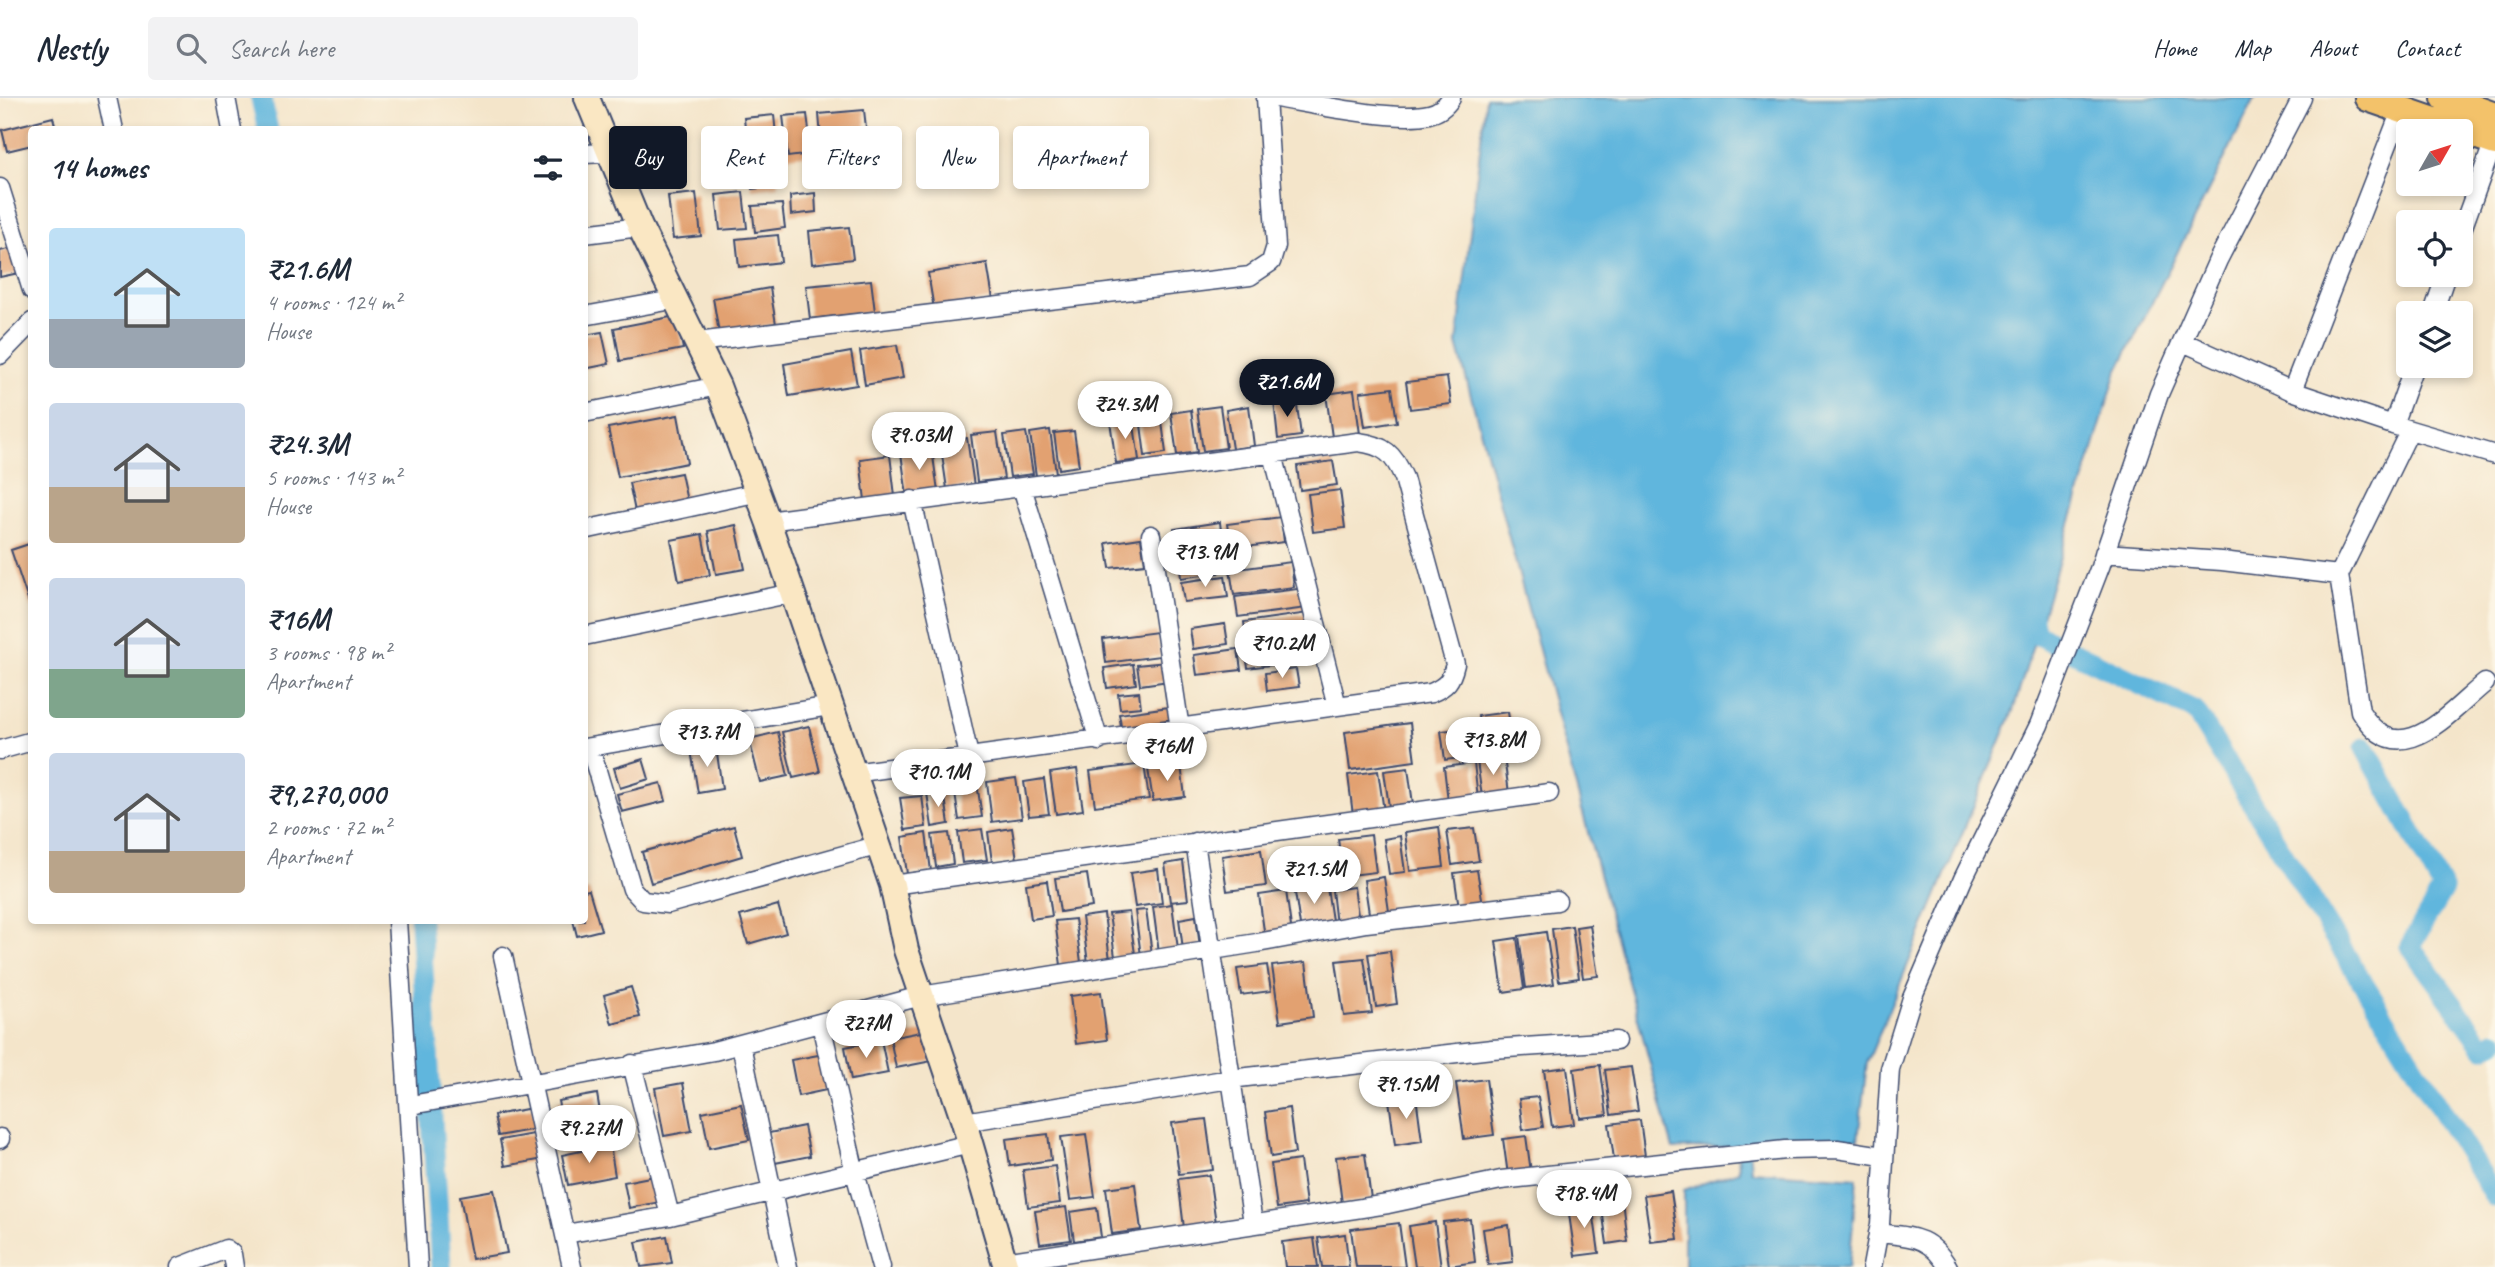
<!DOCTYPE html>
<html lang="en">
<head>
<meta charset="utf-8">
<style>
	body { margin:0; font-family:Caveat,sans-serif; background:#f2f2f3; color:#1f2937; height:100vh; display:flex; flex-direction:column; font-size:26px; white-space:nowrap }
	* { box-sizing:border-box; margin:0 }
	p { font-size:23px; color:#747a83 }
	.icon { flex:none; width:38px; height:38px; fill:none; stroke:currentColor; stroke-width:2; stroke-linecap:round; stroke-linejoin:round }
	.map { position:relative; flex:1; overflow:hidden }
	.sheet { position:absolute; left:28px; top:28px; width:560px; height:798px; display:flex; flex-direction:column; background:#fff; border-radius:7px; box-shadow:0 4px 10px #0003 }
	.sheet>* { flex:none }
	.guide { position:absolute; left:609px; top:28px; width:665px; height:63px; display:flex; gap:14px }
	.needle { width:46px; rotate:51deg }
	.buttons { position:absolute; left:2396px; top:21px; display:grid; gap:14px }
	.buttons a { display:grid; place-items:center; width:77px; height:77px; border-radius:7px; background:#fff; box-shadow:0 4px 10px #0003; font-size:35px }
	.price { position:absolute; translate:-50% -60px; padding:0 16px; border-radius:24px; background:#fff; color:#222; font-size:23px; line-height:46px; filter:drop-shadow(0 2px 4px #0008) }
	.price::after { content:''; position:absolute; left:50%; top:42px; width:21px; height:16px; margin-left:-10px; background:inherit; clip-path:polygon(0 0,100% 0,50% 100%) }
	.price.selected { background:#111827; color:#fff }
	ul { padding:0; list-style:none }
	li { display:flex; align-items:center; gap:21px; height:175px; padding:0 21px }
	li span { display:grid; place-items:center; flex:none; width:196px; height:140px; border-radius:7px; color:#555 }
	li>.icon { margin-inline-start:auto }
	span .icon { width:84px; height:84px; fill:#fffc; stroke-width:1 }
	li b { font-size:30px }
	h2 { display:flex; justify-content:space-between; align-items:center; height:84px; padding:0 21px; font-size:30px }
	.chip { padding:0 24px; border-radius:7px; background:#fff; box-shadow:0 4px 10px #0003; font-size:24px; line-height:63px }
	.chip.selected { background:#111827; color:#fff }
	header { display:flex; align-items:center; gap:42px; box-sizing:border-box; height:98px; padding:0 35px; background:#fff; border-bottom:2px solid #e0e1e3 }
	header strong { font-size:33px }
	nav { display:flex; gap:38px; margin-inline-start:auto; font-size:24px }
	.search { width:490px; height:63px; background:#f2f2f3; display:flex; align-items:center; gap:18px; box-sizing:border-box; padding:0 24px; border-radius:7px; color:#747a83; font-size:26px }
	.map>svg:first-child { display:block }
	.water { fill:#61b6dd; stroke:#3e729e; stroke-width:2 }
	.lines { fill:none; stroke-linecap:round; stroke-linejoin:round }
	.canal { stroke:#61b6dd; stroke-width:21 }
	.building { fill:#e2a171 }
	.minor-casing { stroke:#3c4a6e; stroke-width:21 }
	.secondary-casing { stroke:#3c4a6e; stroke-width:28 }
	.primary-casing { stroke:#3c4a6e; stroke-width:30 }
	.minor { stroke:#fff; stroke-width:18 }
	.secondary { stroke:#fae7c3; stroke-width:24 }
	.primary { stroke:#f3c26a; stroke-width:26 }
</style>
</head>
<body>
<header>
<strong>Nestly</strong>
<div class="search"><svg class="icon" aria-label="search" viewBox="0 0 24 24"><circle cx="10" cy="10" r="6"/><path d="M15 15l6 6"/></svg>Search here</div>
<nav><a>Home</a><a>Map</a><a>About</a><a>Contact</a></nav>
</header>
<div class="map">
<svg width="2495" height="1169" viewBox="0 0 2495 1169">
	<rect width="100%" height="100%" fill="#fcf5e5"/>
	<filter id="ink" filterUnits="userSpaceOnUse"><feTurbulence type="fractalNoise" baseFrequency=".0143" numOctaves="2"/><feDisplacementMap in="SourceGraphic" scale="14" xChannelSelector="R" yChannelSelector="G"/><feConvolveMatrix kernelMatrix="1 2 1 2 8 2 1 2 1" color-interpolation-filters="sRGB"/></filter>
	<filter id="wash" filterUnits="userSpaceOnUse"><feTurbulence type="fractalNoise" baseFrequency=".00686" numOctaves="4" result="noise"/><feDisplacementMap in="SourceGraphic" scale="28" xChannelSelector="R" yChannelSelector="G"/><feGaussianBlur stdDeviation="1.57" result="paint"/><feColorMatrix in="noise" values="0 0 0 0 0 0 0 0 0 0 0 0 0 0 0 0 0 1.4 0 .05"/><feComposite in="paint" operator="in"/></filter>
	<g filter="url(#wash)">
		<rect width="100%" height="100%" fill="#f4e5ca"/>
		<path class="water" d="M1486,0H2255L2116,276L2013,613L1867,965L1858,1041L1749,1048L1751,1073L1857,1080L1849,1169H1684V1092L1739,1073L1738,1048L1673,1051L1457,246Z"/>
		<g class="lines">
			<path class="canal" d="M261,0L268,32
				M2030,508L2036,536L2195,613L2495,1099
				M2365,650L2443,791L2410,848L2484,949L2495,943
				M420,822L441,1169"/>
		</g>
		<g id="blocks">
			<path class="building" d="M864,12L868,48L822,52L819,16Z
				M807,16L812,56L788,59L783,18Z
				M774,17L777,47L747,50L744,20Z
				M53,19L56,32H32V47L7,53L2,32Z
				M775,53L779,88L752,91L748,56Z
				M743,94L747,130L720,132L716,97Z
				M696,95L701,138L673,141L668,98Z
				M815,95L816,114L791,117L790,98Z
				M782,106L785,130L755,134L752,108Z
				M849,129L853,161L812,166L809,133Z
				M778,137L781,164L739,169L736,141Z
				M13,150L19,175L0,179V153Z
				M987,165L993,201L934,211L928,175Z
				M871,182L875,214L810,221L806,188Z
				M770,190L776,226L719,235L713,200Z
				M676,218L683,251L620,263L614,230Z
				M602,234L609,266L584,271V237Z
				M897,247L903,280L865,287L860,253Z
				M851,254L857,287L789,298L784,266Z
				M1447,279L1451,306L1410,311L1406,284Z
				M1392,290L1397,324L1365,329L1360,294Z
				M1354,292L1360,336L1332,339L1326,296Z
				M1296,300L1301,338L1278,341L1274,303Z
				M1220,308L1226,350L1203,353L1197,311Z
				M1249,308L1254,348L1232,351L1226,312Z
				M1191,312L1197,354L1177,357L1171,315Z
				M1161,316L1166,355L1145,358L1140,319Z
				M678,317L687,365L618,379L608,330Z
				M1133,320L1139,362L1116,365L1110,323Z
				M1050,332L1056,375L1036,378L1030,335Z
				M1074,333L1079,368L1059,371L1054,335Z
				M997,334L1004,381L977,384L971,337Z
				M1026,334L1033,376L1010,379L1004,337Z
				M967,340L974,388L947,391L940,343Z
				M932,351L938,394L907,398L901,355Z
				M890,357L895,398L865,402L860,361Z
				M1333,363L1337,387L1300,392L1297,368Z
				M681,375L688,408L636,418L629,385Z
				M1340,392L1345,430L1313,434L1308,396Z
				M1281,419L1284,444L1231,451L1227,426Z
				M1220,424L1223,451L1178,457L1174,431Z
				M736,427L745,471L716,476L708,433Z
				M702,436L710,477L679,483L671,442Z
				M1141,440L1145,466L1110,470L1106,445Z
				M32,445V511H31L11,452Z
				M1217,457L1219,475L1181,480L1179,462Z
				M1291,464L1294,489L1234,497L1230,472Z
				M1225,478L1228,499L1184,504L1181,484Z
				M1305,490L1307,510L1238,519L1235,499Z
				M1308,515L1312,537L1247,546L1244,524Z
				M1225,526L1228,546L1193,551L1190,531Z
				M1157,534L1160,558L1106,565L1103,541Z
				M1312,540L1315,561L1248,570L1245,549Z
				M1238,551L1241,572L1197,577L1194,557Z
				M1166,564L1169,583L1140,587L1137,567Z
				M1133,566L1136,586L1107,590L1104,570Z
				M1296,571L1299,589L1267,593L1265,575Z
				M1139,594L1141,609L1120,611L1118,596Z
				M1169,609L1172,627L1122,634L1119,616Z
				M1508,614L1514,653L1483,657L1478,618Z
				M1410,625L1415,663L1350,672L1345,634Z
				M809,628L820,674L793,680L782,634Z
				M1466,630L1470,659L1445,662L1441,633Z
				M778,634L788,678L760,684L749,641Z
				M716,648L722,691L698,695L691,652Z
				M1504,659L1509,695L1482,699L1477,663Z
				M643,661L649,681L620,690L614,670Z
				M1474,665L1478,700L1448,703L1444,669Z
				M1144,666L1149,701L1095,708L1090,673Z
				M1181,667L1185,699L1153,703L1148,671Z
				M1408,670L1413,706L1389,709L1384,673Z
				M1077,671L1083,712L1056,716L1050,675Z
				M1378,673L1384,713L1353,717L1348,677Z
				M1016,680L1022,720L992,724L987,684Z
				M1044,681L1049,716L1029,718L1024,684Z
				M661,685L666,703L622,714L617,696Z
				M977,685L982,719L959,722L954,688Z
				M944,693L949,726L932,729L927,695Z
				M922,698L926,729L905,732L900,700Z
				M734,728L742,758L651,785L642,754Z
				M1439,729L1444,769L1410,773L1405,734Z
				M1012,730L1017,761L992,764L988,734Z
				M1474,730L1479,763L1452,767L1447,733Z
				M982,731L987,762L962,765L958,734Z
				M926,735L931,773L907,776L902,739Z
				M949,735L953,766L936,769L932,737Z
				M1371,737L1376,774L1343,778L1338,741Z
				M1400,738L1405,774L1389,776L1384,741Z
				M1261,752L1266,788L1227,793L1222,758Z
				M1183,763L1188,802L1170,804L1165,766Z
				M1158,771L1162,805L1135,809L1130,775Z
				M1477,772L1483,806L1459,810L1454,775Z
				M1087,776L1092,809L1060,814L1055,780Z
				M1384,779L1390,820L1370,822L1364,782Z
				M1047,783L1052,818L1031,821L1026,786Z
				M1326,783L1333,829L1301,834L1294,788Z
				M1354,789L1359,824L1336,827L1332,792Z
				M589,792L601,832L577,838L573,822H584V793Z
				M1286,793L1292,836L1265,840L1259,797Z
				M1172,806L1178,851L1159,854L1153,809Z
				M778,807L786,835L748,846L740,818Z
				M1146,812L1152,856L1141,858L1135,813Z
				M1129,814L1135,856L1115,859L1109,816Z
				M1104,816L1110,862L1088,865L1082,819Z
				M1196,818L1200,849L1183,851L1179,821Z
				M1075,821L1081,864L1061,867L1055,823Z
				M1590,827L1598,878L1583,880L1576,829Z
				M1572,828L1579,880L1559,883L1552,831Z
				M1546,834L1554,886L1526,890L1519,838Z
				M1517,840L1524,891L1503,894L1496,843Z
				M1390,853L1397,906L1376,909L1368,856Z
				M1364,860L1372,915L1344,918L1336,863Z
				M1306,864L1313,919L1280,924L1272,868Z
				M1267,867L1271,893L1241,897L1237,871Z
				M631,889L640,919L612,926L604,897Z
				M1101,894L1107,942L1076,946L1070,898Z
				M926,933L932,963L896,970L890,940Z
				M881,942L888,975L851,982L845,949Z
				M824,956L831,991L798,998L791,962Z
				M1600,967L1607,1017L1580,1020L1574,971Z
				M1567,969L1574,1026L1552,1029L1544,972Z
				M1631,969L1638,1013L1611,1017L1605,972Z
				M1486,981L1494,1037L1464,1041L1456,985Z
				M683,985L692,1033L664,1038L655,990Z
				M597,996L601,1020L563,1027L558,1003Z
				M1416,998L1422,1043L1395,1047L1389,1002Z
				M1538,999L1543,1029L1523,1032L1519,1001Z
				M741,1006L749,1042L709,1050L702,1014Z
				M532,1010L536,1031L498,1038L494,1017Z
				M1289,1010L1295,1055L1271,1059L1265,1014Z
				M1206,1021L1213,1072L1179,1076L1172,1025Z
				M1640,1022L1646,1065L1615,1068L1609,1026Z
				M804,1028L810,1058L775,1065L769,1035Z
				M539,1035L544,1061L505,1068L500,1042Z
				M1048,1036L1051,1062L1010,1068L1006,1041Z
				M1086,1036L1095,1099L1070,1102L1061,1039Z
				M1526,1038L1531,1074L1508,1077L1503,1041Z
				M610,1047L615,1078L568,1087L562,1057Z
				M1365,1056L1371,1101L1342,1105L1336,1059Z
				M1300,1062L1306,1106L1277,1110L1271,1066Z
				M1055,1068L1060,1105L1028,1109L1023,1072Z
				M1209,1077L1216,1125L1184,1130L1178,1081Z
				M655,1078L660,1104L629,1110L624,1084Z
				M1135,1086L1141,1132L1112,1136L1106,1090Z
				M494,1092L507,1155L472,1161L460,1098Z
				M1671,1093L1678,1141L1651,1144L1644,1097Z
				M1622,1101L1627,1143L1607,1146L1601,1104Z
				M1592,1105L1599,1155L1575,1158L1568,1109Z
				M1066,1109L1071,1142L1040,1146L1035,1113Z
				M1097,1110L1101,1139L1074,1143L1070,1114Z
				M1470,1121L1475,1164L1449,1168L1443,1124Z
				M1435,1124L1441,1169H1415L1409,1128Z
				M1399,1125L1405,1169H1356L1351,1131Z
				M1509,1127L1513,1164L1488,1167L1483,1131Z
				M1345,1136L1349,1169H1322L1318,1140Z
				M667,1138L672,1165L641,1169L636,1144Z
				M1314,1140L1318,1169H1285L1282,1144Z"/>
		</g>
	</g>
	<g filter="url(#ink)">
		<use href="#blocks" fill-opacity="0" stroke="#3c4a6e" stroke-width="2"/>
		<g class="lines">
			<g class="minor-casing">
				<path id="minor" d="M107,0L114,32
					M226,0L232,32
					M1276,0C1312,6 1397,24 1429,16C1439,14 1446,8 1451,0
					M584,56L607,55
					M0,90L32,192
					M584,136L640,129
					M2460,137L2494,43
					M2433,215L2446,177
					M584,218L678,201
					M697,244L1250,178L1271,164L1276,148L1266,0
					M2183,244L2292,293L2393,327
					M0,257L32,224
					M2414,268L2393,327L2495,357
					M2292,293L2402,10
					M584,315L718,288
					M1273,356L1337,608
					M1022,389L1099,643
					M912,402L969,658
					M768,423L1358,344C1384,347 1394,356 1404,380L1455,566C1451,583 1447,588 1431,595L853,675
					M584,432L755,395
					M1151,437L1180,631
					M2104,455L2222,463L2339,477L2360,613C2399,677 2446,617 2485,585
					M2339,477L2410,332
					M584,538L793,495
					M590,649L632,791L643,803L668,806L876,748
					M584,650L830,608
					M0,652L32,643
					M1195,744L1253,1125
					M892,787L1549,695
					M397,822L418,1169
					M503,858L572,1169
					M821,926L854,1071L881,1169
					M741,947L788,1169
					M632,966L670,1118
					M411,1007L714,953L921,898L1257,845L1366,825L1557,803
					M964,1024L1230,981L1492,951L1616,943
					M0,1040V1041
					M1878,1135C1912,1139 1929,1137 1948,1169
					M565,1136L670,1118L970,1046
					M1004,1164L1388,1106L1501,1082L1785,1052L1837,1051L1883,1058
					M180,1169L226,1151L232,1156L234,1169
					M1872,1169L1880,1126L1890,971L1912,900L1963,781L2039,627L2100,469L2159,296L2218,162L2302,0"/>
			</g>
			<g class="secondary-casing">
				<path id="secondary" d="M587,0L640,129L718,288L768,423L892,787L906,852L964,1024L1006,1169"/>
			</g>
			<g class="primary-casing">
				<path id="primary" d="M2368,0L2495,44
					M2445,0L2495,18"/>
			</g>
			<use href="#minor" class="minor"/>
			<use href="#secondary" class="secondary"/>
			<use href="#primary" class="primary"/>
		</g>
	</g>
</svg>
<div class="buttons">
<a><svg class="needle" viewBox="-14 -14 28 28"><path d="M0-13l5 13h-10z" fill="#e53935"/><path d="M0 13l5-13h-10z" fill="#747a83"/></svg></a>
<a><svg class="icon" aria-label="locate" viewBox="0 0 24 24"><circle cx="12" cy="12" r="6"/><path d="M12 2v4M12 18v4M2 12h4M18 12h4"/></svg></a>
<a><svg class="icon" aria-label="layers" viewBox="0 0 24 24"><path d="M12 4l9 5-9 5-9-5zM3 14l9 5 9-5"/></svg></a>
</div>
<b class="price selected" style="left:1287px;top:321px">₹21.6M</b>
<b class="price" style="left:1125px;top:343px">₹24.3M</b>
<b class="price" style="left:919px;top:374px">₹9.03M</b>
<b class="price" style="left:1205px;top:491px">₹13.9M</b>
<b class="price" style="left:1282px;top:582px">₹10.2M</b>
<b class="price" style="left:707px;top:671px">₹13.7M</b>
<b class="price" style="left:1493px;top:679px">₹13.8M</b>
<b class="price" style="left:1167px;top:685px">₹16M</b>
<b class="price" style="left:938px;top:711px">₹10.1M</b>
<b class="price" style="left:1314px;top:808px">₹21.5M</b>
<b class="price" style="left:866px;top:962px">₹27M</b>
<b class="price" style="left:1406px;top:1023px">₹9.15M</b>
<b class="price" style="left:589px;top:1067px">₹9.27M</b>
<b class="price" style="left:1584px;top:1132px">₹18.4M</b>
<div class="guide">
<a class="chip selected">Buy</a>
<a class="chip">Rent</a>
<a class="chip">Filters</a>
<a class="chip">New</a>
<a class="chip">Apartment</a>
</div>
<section class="sheet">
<h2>14 homes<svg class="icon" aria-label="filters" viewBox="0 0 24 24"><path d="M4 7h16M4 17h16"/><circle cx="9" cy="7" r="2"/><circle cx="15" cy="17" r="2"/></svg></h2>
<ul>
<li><span style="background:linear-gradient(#bfe0f5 65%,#9aa5b1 0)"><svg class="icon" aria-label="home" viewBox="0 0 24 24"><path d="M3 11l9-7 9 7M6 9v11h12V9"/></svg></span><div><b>₹21.6M</b><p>4 rooms · 124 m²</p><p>House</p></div></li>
<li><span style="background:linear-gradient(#c9d6e8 60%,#b9a48a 0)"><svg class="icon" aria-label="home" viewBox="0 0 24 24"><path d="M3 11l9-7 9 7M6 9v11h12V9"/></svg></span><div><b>₹24.3M</b><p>5 rooms · 143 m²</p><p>House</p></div></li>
<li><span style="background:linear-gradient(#c9d6e8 65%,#7fa58c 0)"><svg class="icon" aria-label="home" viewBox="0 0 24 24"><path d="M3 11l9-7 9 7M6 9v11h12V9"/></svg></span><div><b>₹16M</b><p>3 rooms · 98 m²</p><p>Apartment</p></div></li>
<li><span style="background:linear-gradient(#c9d6e8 70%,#b9a48a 0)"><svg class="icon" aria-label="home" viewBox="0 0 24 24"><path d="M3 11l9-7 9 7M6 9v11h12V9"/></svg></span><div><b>₹9,270,000</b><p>2 rooms · 72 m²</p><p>Apartment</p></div></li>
</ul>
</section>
</div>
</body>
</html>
